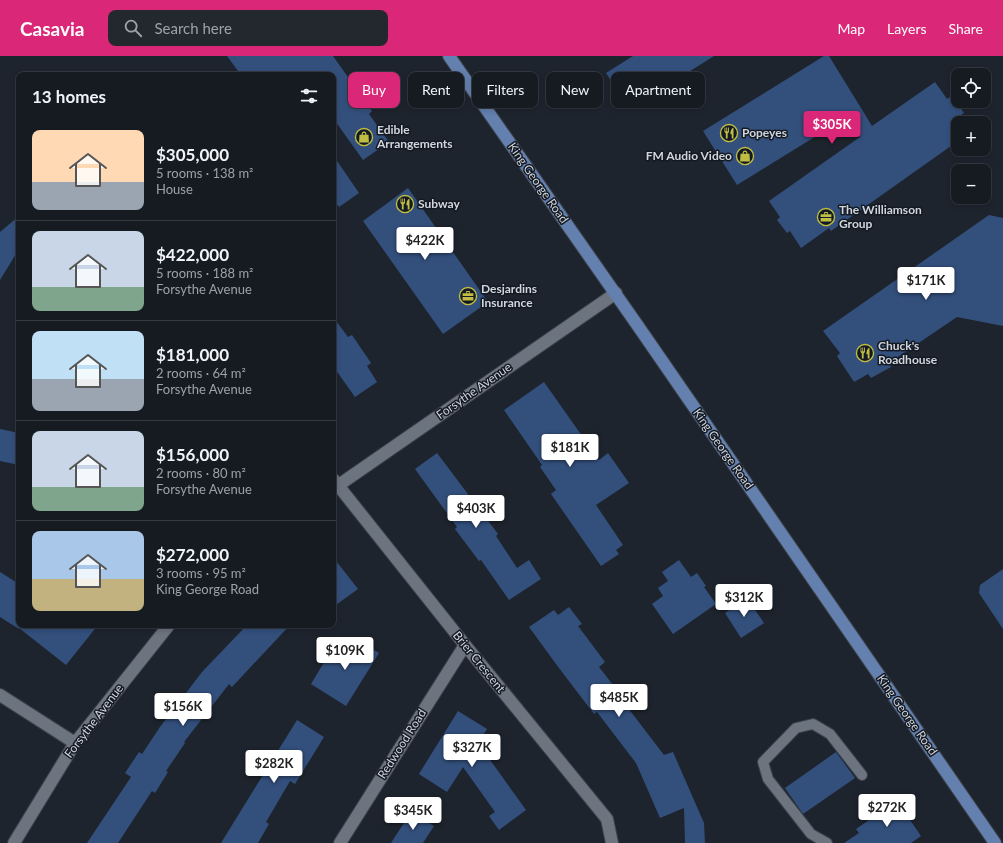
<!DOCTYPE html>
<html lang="en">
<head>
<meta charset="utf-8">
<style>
	body { margin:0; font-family:Lato,sans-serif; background:#23282f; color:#f1f3f6; height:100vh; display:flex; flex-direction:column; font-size:15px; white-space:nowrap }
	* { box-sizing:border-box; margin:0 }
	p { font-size:13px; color:#9ea1a5 }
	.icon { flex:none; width:22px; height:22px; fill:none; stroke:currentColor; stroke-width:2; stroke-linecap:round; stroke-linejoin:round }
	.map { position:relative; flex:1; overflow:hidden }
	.panel { position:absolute; left:16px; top:16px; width:320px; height:556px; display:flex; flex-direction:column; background:#161b22; border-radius:8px; box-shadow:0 2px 6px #0003,0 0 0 1px #353940 }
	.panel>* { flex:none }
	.hud { position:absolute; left:348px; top:16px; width:380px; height:36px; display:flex; gap:8px }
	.buttons { position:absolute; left:951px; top:12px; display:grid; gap:8px }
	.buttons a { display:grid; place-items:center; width:40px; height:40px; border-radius:8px; background:#161b22; box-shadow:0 2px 6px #0003,0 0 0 1px #353940; font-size:20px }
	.price { position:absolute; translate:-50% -34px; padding:0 9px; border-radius:4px; background:#fff; color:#222; font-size:13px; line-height:26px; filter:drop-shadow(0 1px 2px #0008) }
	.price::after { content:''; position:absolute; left:50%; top:24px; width:12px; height:9px; margin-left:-6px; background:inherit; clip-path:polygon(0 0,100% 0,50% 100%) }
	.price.active { background:#db2777; color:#fff }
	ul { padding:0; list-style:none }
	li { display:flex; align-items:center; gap:12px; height:100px; padding:0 16px }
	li+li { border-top:1px solid #353940 }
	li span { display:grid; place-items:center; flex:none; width:112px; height:80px; border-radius:8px; color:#555 }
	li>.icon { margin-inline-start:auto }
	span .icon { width:48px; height:48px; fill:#fffc; stroke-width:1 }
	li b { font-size:17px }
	h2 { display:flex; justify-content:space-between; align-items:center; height:48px; padding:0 16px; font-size:17px }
	.tag { padding:0 14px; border-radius:8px; background:#161b22; box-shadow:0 2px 6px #0003,0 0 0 1px #353940; font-size:14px; line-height:36px }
	.tag.active { background:#db2777; color:#fff }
	header { display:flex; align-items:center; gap:24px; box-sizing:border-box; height:56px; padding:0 20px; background:#db2777; color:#fff }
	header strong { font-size:19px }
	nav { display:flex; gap:22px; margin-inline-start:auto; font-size:14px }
	.search { width:280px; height:36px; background:#23282f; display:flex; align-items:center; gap:10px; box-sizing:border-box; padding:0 14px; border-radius:8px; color:#9ea1a5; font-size:15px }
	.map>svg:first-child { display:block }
	.building { fill:#33507d }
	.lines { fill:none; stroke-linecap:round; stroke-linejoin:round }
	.lane-casing { stroke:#3c4149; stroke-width:12 }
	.street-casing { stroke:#3c4149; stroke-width:14 }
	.primary-casing { stroke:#3c4149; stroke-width:14 }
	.lane { stroke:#6c7480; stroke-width:10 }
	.street { stroke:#6c7480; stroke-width:12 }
	.primary { stroke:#6380ae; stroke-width:12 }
	.labels { text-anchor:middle; stroke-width:3; stroke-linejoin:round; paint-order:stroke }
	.poi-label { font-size:12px; font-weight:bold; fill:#d1d5dc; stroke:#141a24; text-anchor:start }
	.street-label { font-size:12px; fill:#d1d5dc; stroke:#141a24 }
</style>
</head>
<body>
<header>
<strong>Casavia</strong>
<div class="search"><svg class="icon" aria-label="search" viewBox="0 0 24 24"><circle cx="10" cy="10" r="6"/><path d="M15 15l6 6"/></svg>Search here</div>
<nav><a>Map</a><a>Layers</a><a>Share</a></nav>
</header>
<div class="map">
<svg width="1003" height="787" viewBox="0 0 1003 787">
	<rect width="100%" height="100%" fill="#1e242e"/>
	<path class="building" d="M227,0H333L372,55L369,58L389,86L363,104L333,62V19H241Z
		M633,0H714L687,17L691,24L659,45L654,37L629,53L606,17Z
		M824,0H829L872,70L935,26L947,43L952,40L964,57L958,61V85L831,175L829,172L801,192L790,175L787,177L777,164L780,161L769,145L860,81L847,61L737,129L703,75Z
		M333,99L359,137L339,151L333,143Z
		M408,132L488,246L443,278L363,165Z
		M989,159L1003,162V270L957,261L889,307L891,311L871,322L868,318L854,326L837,300L840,297L823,275Z
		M19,160V193L0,224V176Z
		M333,261L348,281L352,279L371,307L367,310L377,326L355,341L333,310Z
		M544,326L599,404L608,397L629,427L596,449L623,489L616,494L619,498L601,510L551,438L556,434L540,411L542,409L504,354Z
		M0,373L19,377V409L0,405Z
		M437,397L498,478L496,480L517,512L529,504L541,523L509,544L481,504L479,505L455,473L457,471L415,413Z
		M333,501L358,533L333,551Z
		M679,504L691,521L697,517L706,530L704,531L716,548L673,578L652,548L663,540L658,532L668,525L662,516Z
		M1003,513V573L979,537L980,529Z
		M0,516L19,528V569H98L66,609L19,572V573L0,561Z
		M747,542L764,567L741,582L725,557Z
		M569,551L582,568L578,570L605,606L599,611L620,638L618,639L664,699L673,696L704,767L705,787H685L684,752L660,762L636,707L597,656L594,658L559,612L529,571L554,554L558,559Z
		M247,569H290L232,631L229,628L184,686L185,687L166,715L168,716L155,737L152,735L118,787H87L131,721L125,717L139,696L142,698L160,671L202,616Z
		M352,581L379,597L346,650L311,628L332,593L341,598Z
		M458,655L487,673L478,687L526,754L499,774L489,760L495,756L463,711L447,736L419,718Z
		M297,664L324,681L295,728L290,725L266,766L269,768L258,787H221Z
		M836,696L855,722L803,758L785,732Z
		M897,745L921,780L911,787H844L859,777L856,773Z
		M411,756L434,770L423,787H391Z"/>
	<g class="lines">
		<g class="lane-casing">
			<path id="lane" d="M827,787L811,778L768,723L763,706L796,672L813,668L830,678L862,719"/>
		</g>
		<g class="street-casing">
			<path id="street" d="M333,423L465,589L607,763L612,787
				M333,433L616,237
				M0,639L75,687
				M14,787L75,687L169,569
				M340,787L465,589"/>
		</g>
		<g class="primary-casing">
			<path id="primary" d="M449,0L638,270L995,787"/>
		</g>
		<use href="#lane" class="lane"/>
		<use href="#street" class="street"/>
		<use href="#primary" class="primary"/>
	</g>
	<defs>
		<g id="restaurant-ring" transform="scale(0.9)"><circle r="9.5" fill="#141a24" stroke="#bfbe42" stroke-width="1.5"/><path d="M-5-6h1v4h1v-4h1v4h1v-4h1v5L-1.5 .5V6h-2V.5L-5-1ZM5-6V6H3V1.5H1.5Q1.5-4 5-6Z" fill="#bfbe42"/></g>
		<g id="shop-ring" transform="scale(0.9)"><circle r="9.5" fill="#141a24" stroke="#bfbe42" stroke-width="1.5"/><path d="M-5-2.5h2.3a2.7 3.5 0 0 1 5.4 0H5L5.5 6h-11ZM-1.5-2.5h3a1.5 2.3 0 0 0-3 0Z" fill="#bfbe42"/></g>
		<g id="office-ring" transform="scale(0.9)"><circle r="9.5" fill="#141a24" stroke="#bfbe42" stroke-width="1.5"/><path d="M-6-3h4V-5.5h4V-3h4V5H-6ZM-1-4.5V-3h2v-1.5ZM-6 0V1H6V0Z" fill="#bfbe42"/></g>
	</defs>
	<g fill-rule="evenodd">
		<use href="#restaurant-ring" x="729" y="77"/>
		<use href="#shop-ring" x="364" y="81"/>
		<use href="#shop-ring" x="745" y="100"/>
		<use href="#restaurant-ring" x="405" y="148"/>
		<use href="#office-ring" x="826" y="161"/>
		<use href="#office-ring" x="468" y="240"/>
		<use href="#restaurant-ring" x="865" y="297"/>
	</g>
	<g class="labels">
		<g class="poi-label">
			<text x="377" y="78">Edible<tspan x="377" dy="14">Arrangements</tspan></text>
			<text x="742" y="81">Popeyes</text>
			<text x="732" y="104" text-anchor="end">FM Audio Video</text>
			<text x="418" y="152">Subway</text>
			<text x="839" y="158">The Williamson<tspan x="839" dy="14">Group</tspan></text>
			<text x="481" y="237">Desjardins<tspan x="481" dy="14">Insurance</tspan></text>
			<text x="878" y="294">Chuck's<tspan x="878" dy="14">Roadhouse</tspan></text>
		</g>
		<g class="street-label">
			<text transform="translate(538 127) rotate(55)" y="4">King George Road</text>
			<text transform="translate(474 335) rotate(-35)" y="4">Forsythe Avenue</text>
			<text transform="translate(723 393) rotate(55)" y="4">King George Road</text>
			<text transform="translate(479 606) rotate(51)" y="4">Brier Crescent</text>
			<text transform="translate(907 659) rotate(55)" y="4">King George Road</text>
			<text transform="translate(94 665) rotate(-53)" y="4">Forsythe Avenue</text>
			<text transform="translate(402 688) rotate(-58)" y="4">Redwood Road</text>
		</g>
	</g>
</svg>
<div class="buttons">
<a><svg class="icon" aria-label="locate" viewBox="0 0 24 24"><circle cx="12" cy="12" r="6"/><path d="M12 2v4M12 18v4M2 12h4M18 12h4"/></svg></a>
<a>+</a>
<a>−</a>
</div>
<b class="price active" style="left:832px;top:89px">$305K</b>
<b class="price" style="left:425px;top:205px">$422K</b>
<b class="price" style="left:926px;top:245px">$171K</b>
<b class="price" style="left:570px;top:412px">$181K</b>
<b class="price" style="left:476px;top:473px">$403K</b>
<b class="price" style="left:744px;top:562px">$312K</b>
<b class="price" style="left:345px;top:615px">$109K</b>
<b class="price" style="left:619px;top:662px">$485K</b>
<b class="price" style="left:183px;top:671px">$156K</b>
<b class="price" style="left:472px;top:712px">$327K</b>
<b class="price" style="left:274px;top:728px">$282K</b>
<b class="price" style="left:887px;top:772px">$272K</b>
<b class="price" style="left:413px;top:775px">$345K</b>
<div class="hud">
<a class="tag active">Buy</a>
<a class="tag">Rent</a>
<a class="tag">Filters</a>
<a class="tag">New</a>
<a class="tag">Apartment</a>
</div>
<section class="panel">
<h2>13 homes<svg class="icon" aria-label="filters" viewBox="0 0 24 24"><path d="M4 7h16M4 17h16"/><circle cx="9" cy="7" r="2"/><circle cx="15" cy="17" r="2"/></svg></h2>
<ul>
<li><span style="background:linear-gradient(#ffd9b3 65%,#9aa5b1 0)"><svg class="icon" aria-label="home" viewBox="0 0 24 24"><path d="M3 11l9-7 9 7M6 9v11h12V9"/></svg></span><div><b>$305,000</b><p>5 rooms · 138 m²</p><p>House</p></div></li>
<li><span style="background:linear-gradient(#c9d6e8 70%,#7fa58c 0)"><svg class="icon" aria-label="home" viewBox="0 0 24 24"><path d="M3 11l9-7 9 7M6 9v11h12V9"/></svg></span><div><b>$422,000</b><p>5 rooms · 188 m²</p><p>Forsythe Avenue</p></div></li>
<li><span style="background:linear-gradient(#bfe0f5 60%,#9aa5b1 0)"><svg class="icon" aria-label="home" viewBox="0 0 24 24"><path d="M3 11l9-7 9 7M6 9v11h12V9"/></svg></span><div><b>$181,000</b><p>2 rooms · 64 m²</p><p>Forsythe Avenue</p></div></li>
<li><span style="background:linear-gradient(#c9d6e8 70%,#7fa58c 0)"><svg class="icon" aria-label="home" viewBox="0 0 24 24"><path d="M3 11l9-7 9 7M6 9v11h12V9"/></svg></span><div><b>$156,000</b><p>2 rooms · 80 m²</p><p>Forsythe Avenue</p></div></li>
<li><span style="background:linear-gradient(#a9c7e8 60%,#c2b280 0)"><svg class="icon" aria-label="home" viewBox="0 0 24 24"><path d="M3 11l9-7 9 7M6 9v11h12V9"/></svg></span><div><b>$272,000</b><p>3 rooms · 95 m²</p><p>King George Road</p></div></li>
</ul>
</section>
</div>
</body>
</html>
